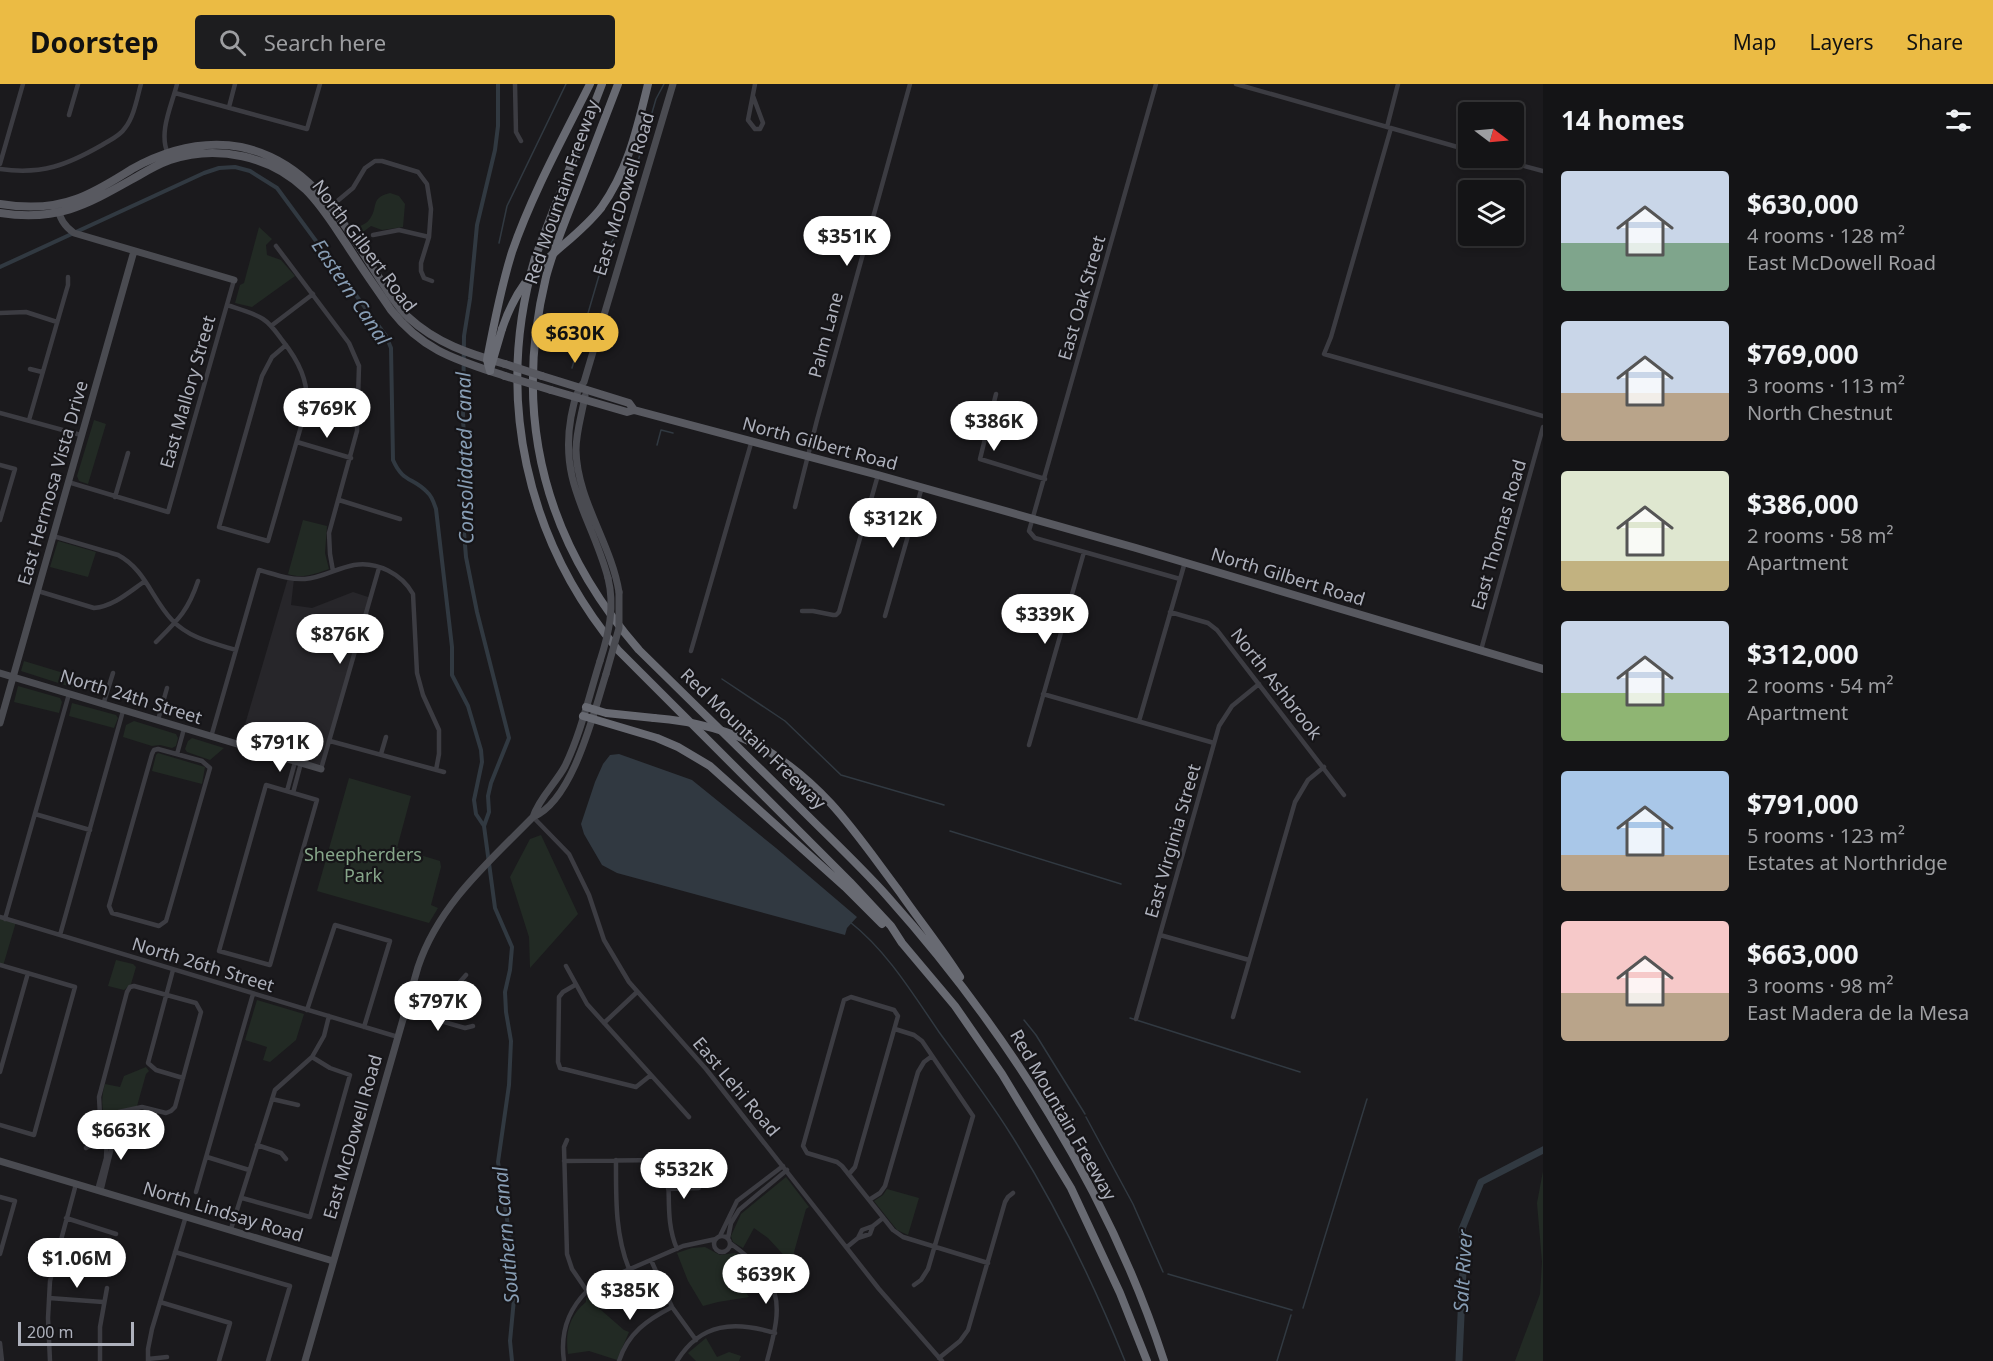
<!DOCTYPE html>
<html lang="en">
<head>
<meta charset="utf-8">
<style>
	body { margin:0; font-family:"Noto Sans",sans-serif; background:#1d1d1f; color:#f1f3f6; height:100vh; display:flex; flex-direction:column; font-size:22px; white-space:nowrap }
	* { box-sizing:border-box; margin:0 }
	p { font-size:20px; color:#9d9ea1 }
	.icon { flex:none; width:33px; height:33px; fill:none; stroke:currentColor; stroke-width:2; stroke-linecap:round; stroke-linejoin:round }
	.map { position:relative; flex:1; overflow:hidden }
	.side { display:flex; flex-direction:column; background:#141416; width:450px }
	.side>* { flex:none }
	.needle { width:39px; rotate:106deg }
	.controls { position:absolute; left:1458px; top:18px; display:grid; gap:12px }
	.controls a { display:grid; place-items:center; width:66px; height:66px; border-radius:6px; background:#141416; box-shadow:0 3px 9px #0003,0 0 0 2px #333335; font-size:30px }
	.scale { position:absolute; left:18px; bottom:15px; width:116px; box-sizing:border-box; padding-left:6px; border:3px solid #aeb1bc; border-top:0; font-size:16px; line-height:21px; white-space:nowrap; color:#aeb1bc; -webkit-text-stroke:4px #161518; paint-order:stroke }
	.price { position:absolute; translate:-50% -51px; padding:0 14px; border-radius:21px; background:#fff; color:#222; font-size:20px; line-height:39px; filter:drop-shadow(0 2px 3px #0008) }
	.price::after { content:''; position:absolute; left:50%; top:36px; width:18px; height:14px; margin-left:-9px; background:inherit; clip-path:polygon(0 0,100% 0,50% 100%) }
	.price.current { background:#ebbb44; color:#111 }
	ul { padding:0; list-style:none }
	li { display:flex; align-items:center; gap:18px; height:150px; padding:0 18px }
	li span { display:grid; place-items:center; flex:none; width:168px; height:120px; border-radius:6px; color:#555 }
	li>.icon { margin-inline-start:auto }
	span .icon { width:72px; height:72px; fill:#fffc; stroke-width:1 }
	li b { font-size:26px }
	h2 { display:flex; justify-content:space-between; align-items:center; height:72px; padding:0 18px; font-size:26px }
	header { display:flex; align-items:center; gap:36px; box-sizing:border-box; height:84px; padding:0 30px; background:#ebbb44; color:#111 }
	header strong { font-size:28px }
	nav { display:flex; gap:33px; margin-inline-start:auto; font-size:21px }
	.search { width:420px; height:54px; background:#1d1d1f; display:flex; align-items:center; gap:15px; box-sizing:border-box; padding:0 21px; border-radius:6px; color:#9d9ea1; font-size:22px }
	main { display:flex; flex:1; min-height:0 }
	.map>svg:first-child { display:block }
	.built { fill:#27262a }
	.green { fill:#222a24 }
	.water { fill:#313941 }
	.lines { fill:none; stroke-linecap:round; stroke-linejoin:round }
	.stream { stroke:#313941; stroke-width:1.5 }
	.canal { stroke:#313941; stroke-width:4 }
	.river { stroke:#313941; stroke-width:7 }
	.street { stroke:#3c3c42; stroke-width:4.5 }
	.secondary { stroke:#4a4b51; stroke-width:7 }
	.primary { stroke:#585960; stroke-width:8 }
	.highway { stroke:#686a72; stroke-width:8 }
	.secondary-bridge { stroke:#4a4b51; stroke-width:7 }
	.primary-bridge { stroke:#585960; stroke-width:8 }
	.highway-bridge { stroke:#686a72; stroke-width:8 }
	.labels { text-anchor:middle; stroke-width:4.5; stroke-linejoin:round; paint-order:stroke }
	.street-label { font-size:18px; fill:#aeb1bc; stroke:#161518 }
	.park-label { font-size:18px; fill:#86a589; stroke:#161518 }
	.water-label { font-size:20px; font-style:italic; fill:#879db4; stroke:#161518 }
</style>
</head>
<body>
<header>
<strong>Doorstep</strong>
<div class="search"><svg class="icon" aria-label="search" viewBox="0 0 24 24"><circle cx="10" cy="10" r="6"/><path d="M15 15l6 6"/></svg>Search here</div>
<nav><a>Map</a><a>Layers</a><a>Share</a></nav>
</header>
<main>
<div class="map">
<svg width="1543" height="1277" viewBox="0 0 1543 1277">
	<rect width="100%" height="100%" fill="#1b1a1d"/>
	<path class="built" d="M288,494L294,495L291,521L312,524L353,508L371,514L321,685L239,661Z"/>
	<path class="green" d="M390,109L399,112L405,120L403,143L382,146L371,142L359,151L355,144C360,142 366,140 369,136C379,124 369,114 390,109Z
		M259,143L272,155L266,161L267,171L281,176L295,192L252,223L235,219L240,201L244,199Z
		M94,336L106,340L88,400L79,397L77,392Z
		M303,436L327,442L325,469L329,485C316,490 301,495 288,490Z
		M58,457L96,468L88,493L50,483Z
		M24,577L80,594L77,605L21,587Z
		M18,602L60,614L62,618L59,629L14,618Z
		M72,619L116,631L118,634L114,644L69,632Z
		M134,637L176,650L178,654L176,662L172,664L160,661L152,662L123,653L126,641Z
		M192,654L224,664L210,676L187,668L185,665L188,657Z
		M158,669L205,683L202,700L152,687L156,671Z
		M349,694L411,712L397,764L440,777L441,783L431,821L438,824L429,839L317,807Z
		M541,751L578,830L530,884L529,853L510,793L530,755Z
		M0,833L16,838L3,882L0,881Z
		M116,876L133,880L136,883L131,900L124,906L108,902Z
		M257,916L304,930L296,956L270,978L263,976L267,963L245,956Z
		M146,983L149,987L146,990L132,1040L125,1038L118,1061L114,1047L109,1046C102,1031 100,1016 105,1000L120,1003L124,992Z
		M1543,1087V1277H1515L1540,1210L1542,1178L1537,1119Z
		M786,1093L809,1123L806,1125L791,1179L768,1154L754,1144L743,1164L733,1158L731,1152L741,1130Z
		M887,1105L919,1114L908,1151L897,1146L874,1117L883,1111Z
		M705,1163L720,1171L735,1169L741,1172L730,1190L740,1199L749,1213L718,1218L703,1222L688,1197L677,1169L692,1164Z
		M586,1213L624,1246L629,1248L617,1276L589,1267L568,1270C565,1249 569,1232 586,1218Z
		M706,1254L717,1273L729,1268L741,1272L739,1277H696L688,1269Z"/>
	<path class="water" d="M619,670L692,696L776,764L857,833L847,844L845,851L617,789L602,781L584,750L581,740L595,698L603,680L610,671Z"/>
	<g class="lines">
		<path class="stream" d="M499,159L507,122L566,0
			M572,284L605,171L618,146L656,15L664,0
			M657,361L661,346L673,349
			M722,595L785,637L841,691L944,721
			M950,747L1121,800
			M850,838C887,867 913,910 939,948C963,981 988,1014 1010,1049C1056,1121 1093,1198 1125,1277
			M1130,934L1300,988
			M1024,936L1036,951L1085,1030
			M1086,1033L1133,1120L1163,1188
			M1168,1190L1292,1226
			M1303,1224L1367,1015
			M1277,1277L1291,1231"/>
		<path class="canal" d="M498,0V42L495,66L477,141L470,215L464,252L463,337L466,371L464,448L466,473L477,528L509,654L491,699L488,712L489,728L484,742L495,824L512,863L510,886L505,908L506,928L511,957L509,1001L498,1078L509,1148L514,1215L510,1257L512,1277
			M0,183L204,89L219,84L235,83L250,87L277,104L386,252L391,264L393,376C403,399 413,393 427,408C432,412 434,419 436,425L452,563V591L468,622L481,666L482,678L474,716L476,730L484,742"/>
		<path class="river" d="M1459,1277L1464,1164L1462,1145L1481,1098L1543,1066"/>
		<path class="street" d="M515,0L516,48L521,57
			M1156,0L1029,447L1035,454L1180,495
			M1236,0L1468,66
			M175,9L307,45L320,0
			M753,12L763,39L760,45H755L748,36L755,0
			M229,23L235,0
			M69,31L78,0
			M1387,43L1398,0
			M1391,44L1331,253L1324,270L1543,332
			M168,70C158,48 172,21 177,0
			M1494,74L1543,87
			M0,80L23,0
			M0,85C42,91 67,81 102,61C110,56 120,52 125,44C134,33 137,14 141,0
			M329,124L353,104L365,84L375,77H382L418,88L427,100L431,125L429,153L421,179V187L424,194L432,197
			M373,151L399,146L429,153
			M276,162L349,259L359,282L357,347L329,449L330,470L333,487
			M227,221C239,225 252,228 263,235C271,240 276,248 282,256C298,276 310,298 306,325L268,457L219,443L262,292L272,273L286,261
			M0,229L26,228L57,238
			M271,242L313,210
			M30,285L42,288
			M996,310L980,375L1045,395
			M0,329L81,351
			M29,336L68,201V193
			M297,358L351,374
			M0,381L15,385L0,436
			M68,398L168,428L234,196
			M115,413L128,369
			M339,416L400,435
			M795,423L817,336L910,0
			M53,452L118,471C145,485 152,515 172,536C189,554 213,559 236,566
			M38,507L94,524C114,522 129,508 145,497
			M802,527H813L833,531H836L839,528L878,391
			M1170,528L1208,539L1217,546L1344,711
			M885,532L922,403
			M156,558C178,536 188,527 198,497
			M1481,566L1543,343
			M691,567L752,356
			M1043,610L1214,659
			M103,621L113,589
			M158,636L167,604
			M1139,637L1185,478
			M211,653L259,486C274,490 289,496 305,495C322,494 337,484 354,481C377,477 402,490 413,510L417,589L423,611L439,646V670L436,686
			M330,657L444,688
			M1029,661L1084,468
			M158,665L202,677L210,684L166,837L159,842L112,829L109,822L152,670L154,666Z
			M177,670L184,645
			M381,670L386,653
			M321,685L379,484
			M266,701L317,716L270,881L219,867Z
			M287,707L295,678
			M293,709L301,679
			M35,730L90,746
			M533,733L569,770L589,811L604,856L629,898L706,985L879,1205L942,1277
			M0,833L398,953
			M5,835L69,610
			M60,851L123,627
			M1160,851L1249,876
			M0,881L75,903L34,1051L0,1041
			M566,882L587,920L689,1033
			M173,886L148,979L156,986L183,994
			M575,901L563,908L559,913L558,978L560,984L636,1003L651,991
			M307,926L335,841L390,857L364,943
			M406,927L465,944L473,942
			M1233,933L1295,718L1308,696L1324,683
			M1136,935L1219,642L1232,622L1259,600
			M439,936L451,908L466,891
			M604,939L637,908
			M895,945L914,951L922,957L973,1032L928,1185L921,1196L914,1201
			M0,988L28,889
			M272,1015L298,1021
			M100,1032L142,1023L166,1029L171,1027L175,1023L201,928L196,919L134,902L130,903L127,908L99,1013L100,1032L112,1063L101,1108
			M257,1061L281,1069L286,1075
			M86,1064L107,1051
			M207,1073L249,1086
			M616,1076C616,1114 615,1150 629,1185
			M564,1077L666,1076C672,1107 664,1134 677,1165
			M849,1090L855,1083L898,932L894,926L851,913L844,916L803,1062L807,1069L837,1078L842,1082L893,1146L903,1153L988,1179
			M668,1105L699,1104
			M97,1106L106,1074L107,1051
			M196,1108L253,910
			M0,1113L15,1117L0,1170
			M242,1114L310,1133L350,991L330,984L312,973
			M869,1116L880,1109L885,1102L918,988L924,978L932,972
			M66,1134L116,1150
			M231,1145L275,1006L312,973L324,952L329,932
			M714 1160a8 8 0 1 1 16 0a8 8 0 1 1-16 0Z
			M720,1152L737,1117L783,1082
			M728,1154L731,1139L739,1126L787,1086
			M858,1154L862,1146L873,1142
			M730,1159C783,1198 784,1216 767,1277
			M847,1163L858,1154L870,1150L873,1142L883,1134
			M175,1168L290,1202L268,1277
			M651,1176L672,1223L696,1256
			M587,1207L607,1195L683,1162L716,1155
			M49,1214L103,1218
			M160,1218L230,1239L219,1277
			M0,1259L2,1277
			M939,1274L960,1257L968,1246L1005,1118L1008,1113L1013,1109
			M148,1275L167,1273
			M50,1277L48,1234L50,1197L76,1100
			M100,1277V1243L107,1204
			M148,1277V1265L152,1245L186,1132
			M564,1277C560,1250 567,1227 587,1207L572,1185L567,1170L564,1063L567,1056
			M619,1277C628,1249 647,1236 672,1223
			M677,1277C701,1238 735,1237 775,1249"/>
		<path class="secondary" d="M58,123C59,134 64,142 74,149L234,196
			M585,312C582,330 576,348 576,366C577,416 611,459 619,508
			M608,494C592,434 559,400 571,333C574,320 575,308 584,298L673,0
			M0,589L321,685
			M0,639L134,167
			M533,733C539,714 556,699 565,682C581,649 589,612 600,577
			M0,1077L333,1177
			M305,1277L418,883C439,820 489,778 533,733C573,717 594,628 606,590"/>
		<path class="primary" d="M0,120C25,124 52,124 76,115C96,108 114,96 132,85C166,66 202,56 241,63C309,77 341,135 376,189C386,204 395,220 408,233C436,259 469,270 505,280
			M0,129C60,138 88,120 138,92C148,86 159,80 170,76C217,60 271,72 306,106C323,123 334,142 347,161C361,183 376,204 391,226C423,267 457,276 505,292
			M542,292L629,319L634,326
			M551,306L627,328L634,326L878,391L1136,464L1543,585"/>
		<path class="highway" d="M602,0L535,174C494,313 526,456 618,566L850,798L891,842L902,859L955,922L1002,990L1071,1104L1120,1209L1147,1277
			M618,0C604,36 591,71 577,107C566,135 554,163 546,193C512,333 545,458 639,566C693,619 747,672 801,725C830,754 860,782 887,812C1006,945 1109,1107 1164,1277
			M601,124C628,86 637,45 648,0
			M490,286L502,245
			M490,287L487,276C494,239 501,203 512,168C532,110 563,54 590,0
			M586,623L606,629L654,634
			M583,632L657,654L678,663L710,682L845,803L882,840
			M765,665C828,704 856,750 899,807C919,836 941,863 960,893"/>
		<path class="secondary-bridge" d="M600,577C609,549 615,523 608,494
			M606,590L619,544V508"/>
		<path class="primary-bridge" d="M505,280L542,292
			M505,292L551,306"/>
		<path class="highway-bridge" d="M502,245C510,221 522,199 540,182C560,162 583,147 601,124
			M654,634C694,637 730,646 765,665"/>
	</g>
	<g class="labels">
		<g class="street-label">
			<text transform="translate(562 108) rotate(-71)" y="6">Red Mountain Freeway</text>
			<text transform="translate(624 110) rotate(-73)" y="6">East McDowell Road</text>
			<text transform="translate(364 162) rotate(53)" y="6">North Gilbert Road</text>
			<text transform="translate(1082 214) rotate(-74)" y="6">East Oak Street</text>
			<text transform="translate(826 251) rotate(-75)" y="6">Palm Lane</text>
			<text transform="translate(188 308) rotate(-74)" y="6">East Mallory Street</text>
			<text transform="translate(820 360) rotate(15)" y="6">North Gilbert Road</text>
			<text transform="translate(53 399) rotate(-74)" y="6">East Hermosa Vista Drive</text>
			<text transform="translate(1499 451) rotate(-74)" y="6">East Thomas Road</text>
			<text transform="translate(1288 493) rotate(17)" y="6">North Gilbert Road</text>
			<text transform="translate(1276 600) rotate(52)" y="6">North Ashbrook</text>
			<text transform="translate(131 613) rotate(17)" y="6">North 24th Street</text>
			<text transform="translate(753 655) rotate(44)" y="6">Red Mountain Freeway</text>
			<text transform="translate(1173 757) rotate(-74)" y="6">East Virginia Street</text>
			<text transform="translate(203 881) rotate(17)" y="6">North 26th Street</text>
			<text transform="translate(736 1003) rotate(50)" y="6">East Lehi Road</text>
			<text transform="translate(1063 1031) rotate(60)" y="6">Red Mountain Freeway</text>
			<text transform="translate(353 1053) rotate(-74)" y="6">East McDowell Road</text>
			<text transform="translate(223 1128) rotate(17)" y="6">North Lindsay Road</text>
		</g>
		<g class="park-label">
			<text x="363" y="777">Sheepherders<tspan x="363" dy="21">Park</tspan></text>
		</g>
		<g class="water-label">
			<text transform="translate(351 208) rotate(56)" y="7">Eastern Canal</text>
			<text transform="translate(465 374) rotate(-91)" y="7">Consolidated Canal</text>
			<text transform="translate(506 1151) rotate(-95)" y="7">Southern Canal</text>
			<text transform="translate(1463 1187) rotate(-87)" y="7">Salt River</text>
		</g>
	</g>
</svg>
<div class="controls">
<a><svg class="needle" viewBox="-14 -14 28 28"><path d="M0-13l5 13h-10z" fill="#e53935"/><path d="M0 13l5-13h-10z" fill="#9d9ea1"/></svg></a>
<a><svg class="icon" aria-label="layers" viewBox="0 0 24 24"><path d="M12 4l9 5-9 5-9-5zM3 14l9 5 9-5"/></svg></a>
</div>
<div class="scale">200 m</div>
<b class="price" style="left:847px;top:183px">$351K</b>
<b class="price current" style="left:575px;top:280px">$630K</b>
<b class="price" style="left:327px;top:355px">$769K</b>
<b class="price" style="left:994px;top:368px">$386K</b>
<b class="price" style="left:893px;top:465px">$312K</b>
<b class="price" style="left:1045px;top:561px">$339K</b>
<b class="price" style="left:340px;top:581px">$876K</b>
<b class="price" style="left:280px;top:689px">$791K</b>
<b class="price" style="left:438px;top:948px">$797K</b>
<b class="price" style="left:121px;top:1077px">$663K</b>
<b class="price" style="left:684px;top:1116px">$532K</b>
<b class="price" style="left:77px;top:1205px">$1.06M</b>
<b class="price" style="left:766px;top:1221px">$639K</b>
<b class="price" style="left:630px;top:1237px">$385K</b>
</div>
<section class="side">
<h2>14 homes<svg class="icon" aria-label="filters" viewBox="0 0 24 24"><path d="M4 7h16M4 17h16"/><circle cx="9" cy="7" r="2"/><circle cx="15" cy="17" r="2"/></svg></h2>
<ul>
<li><span style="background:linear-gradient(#c9d6e8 60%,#7fa58c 0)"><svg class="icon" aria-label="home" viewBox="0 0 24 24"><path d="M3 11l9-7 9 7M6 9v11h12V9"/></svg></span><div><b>$630,000</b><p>4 rooms · 128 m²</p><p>East McDowell Road</p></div></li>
<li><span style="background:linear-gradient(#c9d6e8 60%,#b9a48a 0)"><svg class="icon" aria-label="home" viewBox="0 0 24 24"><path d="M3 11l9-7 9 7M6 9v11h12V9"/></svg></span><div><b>$769,000</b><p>3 rooms · 113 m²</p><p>North Chestnut</p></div></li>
<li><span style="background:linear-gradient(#dfe7d0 75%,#c2b280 0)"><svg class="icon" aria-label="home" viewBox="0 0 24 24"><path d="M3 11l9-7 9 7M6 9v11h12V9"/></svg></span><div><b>$386,000</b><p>2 rooms · 58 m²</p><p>Apartment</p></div></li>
<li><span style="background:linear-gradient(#c9d6e8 60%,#8fb573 0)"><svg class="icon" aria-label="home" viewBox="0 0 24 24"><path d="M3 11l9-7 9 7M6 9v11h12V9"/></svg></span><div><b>$312,000</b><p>2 rooms · 54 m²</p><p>Apartment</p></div></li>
<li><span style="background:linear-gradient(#a9c7e8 70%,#b9a48a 0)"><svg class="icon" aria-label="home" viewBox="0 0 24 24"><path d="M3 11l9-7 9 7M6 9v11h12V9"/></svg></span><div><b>$791,000</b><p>5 rooms · 123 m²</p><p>Estates at Northridge</p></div></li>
<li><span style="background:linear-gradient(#f6c9c9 60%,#b9a48a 0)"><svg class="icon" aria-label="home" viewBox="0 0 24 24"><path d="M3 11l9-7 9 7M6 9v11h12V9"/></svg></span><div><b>$663,000</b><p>3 rooms · 98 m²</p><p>East Madera de la Mesa</p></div></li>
</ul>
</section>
</main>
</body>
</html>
